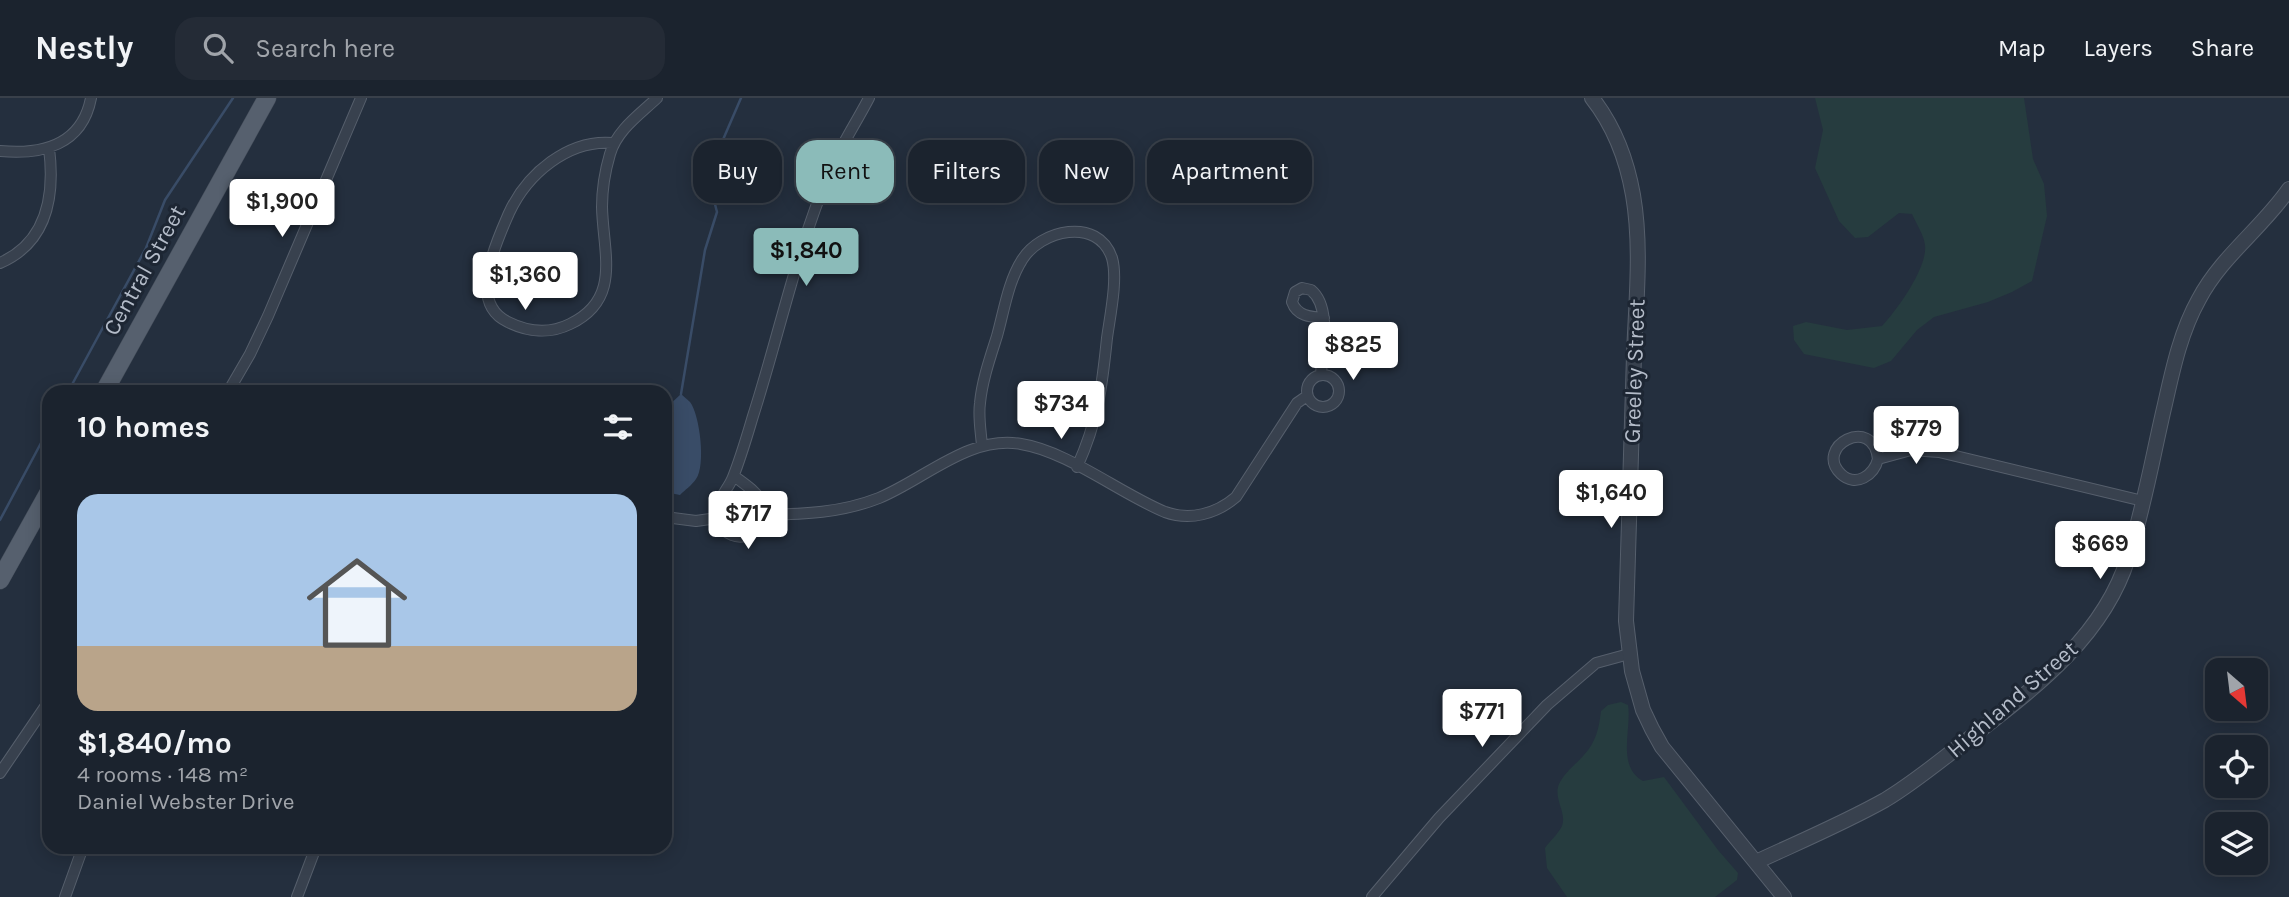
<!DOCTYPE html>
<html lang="en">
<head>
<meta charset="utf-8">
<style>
	body { margin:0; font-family:Karla,sans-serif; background:#242b36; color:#f1f3f6; height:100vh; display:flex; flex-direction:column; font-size:26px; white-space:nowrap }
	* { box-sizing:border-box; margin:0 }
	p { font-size:23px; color:#a0a4aa }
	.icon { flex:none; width:38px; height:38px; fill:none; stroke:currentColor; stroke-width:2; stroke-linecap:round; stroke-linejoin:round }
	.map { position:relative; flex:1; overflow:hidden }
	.drawer { position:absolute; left:42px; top:287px; width:630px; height:469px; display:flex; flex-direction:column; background:#1b232e; border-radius:21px; box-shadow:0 4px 18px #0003,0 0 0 2px #39404a }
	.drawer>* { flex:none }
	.top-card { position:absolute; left:693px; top:42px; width:665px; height:63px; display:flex; gap:14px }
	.needle { width:46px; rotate:152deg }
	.fabs { position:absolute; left:2205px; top:560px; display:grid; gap:14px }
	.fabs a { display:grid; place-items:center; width:63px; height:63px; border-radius:14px; background:#1b232e; box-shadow:0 4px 18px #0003,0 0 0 2px #39404a; font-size:35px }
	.price { position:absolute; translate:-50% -60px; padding:0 16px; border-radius:7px; background:#fff; color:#222; font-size:23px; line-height:46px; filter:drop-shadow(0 2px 4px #0008) }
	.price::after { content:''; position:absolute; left:50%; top:42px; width:21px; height:16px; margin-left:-10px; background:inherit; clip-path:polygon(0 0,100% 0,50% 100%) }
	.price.selected { background:#8bbbb9; color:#111 }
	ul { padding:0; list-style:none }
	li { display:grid; align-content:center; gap:14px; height:371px; padding:0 35px }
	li+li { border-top:2px solid #39404a }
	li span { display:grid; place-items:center; height:217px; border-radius:21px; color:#555 }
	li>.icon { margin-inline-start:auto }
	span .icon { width:126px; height:126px; fill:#fffc; stroke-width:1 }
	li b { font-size:30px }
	h2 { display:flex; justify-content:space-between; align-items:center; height:84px; padding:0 35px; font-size:30px }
	.tag { padding:0 24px; border-radius:21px; background:#1b232e; box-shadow:0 4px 18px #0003,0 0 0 2px #39404a; font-size:24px; line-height:63px }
	.tag.selected { background:#8bbbb9; color:#111 }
	header { display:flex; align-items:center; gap:42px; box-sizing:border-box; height:98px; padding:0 35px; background:#1b232e; border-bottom:2px solid #39404a }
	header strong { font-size:33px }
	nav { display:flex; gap:38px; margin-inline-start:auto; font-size:24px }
	.search { width:490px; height:63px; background:#242b36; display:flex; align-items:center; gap:18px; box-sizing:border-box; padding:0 24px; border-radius:21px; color:#a0a4aa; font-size:26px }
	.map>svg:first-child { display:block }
	.green { fill:#263c3f }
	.water { fill:#394c67 }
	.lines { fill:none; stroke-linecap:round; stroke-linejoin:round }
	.stream { stroke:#394c67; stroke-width:2.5 }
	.minor-casing { stroke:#565f6c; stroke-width:12 }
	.tertiary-casing { stroke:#565f6c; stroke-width:16 }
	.primary-casing { stroke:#414a57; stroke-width:19 }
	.minor { stroke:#38414e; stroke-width:10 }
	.tertiary { stroke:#38414e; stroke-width:14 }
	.primary { stroke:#56606e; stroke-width:18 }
	.labels { text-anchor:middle; stroke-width:6; stroke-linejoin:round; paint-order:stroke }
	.street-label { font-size:23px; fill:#b4bcc9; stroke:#1d2633 }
</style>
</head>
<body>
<header>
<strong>Nestly</strong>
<div class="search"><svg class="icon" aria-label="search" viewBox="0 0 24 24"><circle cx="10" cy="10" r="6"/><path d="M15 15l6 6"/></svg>Search here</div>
<nav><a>Map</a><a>Layers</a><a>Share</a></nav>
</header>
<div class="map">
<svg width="2289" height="799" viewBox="0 0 2289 799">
	<rect width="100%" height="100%" fill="#242f3e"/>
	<path class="green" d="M1815,0H2024L2033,61L2044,86L2047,118L2032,183L2012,194L1988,204L1934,219L1917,232L1891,263L1874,270L1804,256L1794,242L1793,228L1806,224L1847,232L1882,228C1897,212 1928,169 1925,147C1924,137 1916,125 1912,116L1899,115L1868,139L1855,140L1839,123L1815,70L1823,32Z
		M1621,604L1628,607C1632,631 1616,668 1643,683L1664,679L1718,752L1738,775L1737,782L1715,799H1567L1547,770L1545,750C1550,743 1558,736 1562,728C1567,714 1553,701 1559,686C1565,674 1575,667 1584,657C1596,644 1599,630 1601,613L1608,607Z"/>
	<path class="water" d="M681,296C684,299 687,301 690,304C700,317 706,368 696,381C692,387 685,392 680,397L665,394V311Z"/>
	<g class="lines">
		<path class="stream" d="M68,294L146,150L165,102L233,0
			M681,296L705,152L717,114L710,87L722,44L741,0
			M0,422L49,330"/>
		<g class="minor-casing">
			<path id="minor" d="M613,45C568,41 527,76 509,115C496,145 467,205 508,224C528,234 550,236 570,226C622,201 603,155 602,109C602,91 605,73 610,56C617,32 639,17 657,0
				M0,53C42,57 82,47 91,0
				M0,165C48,144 55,97 49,50
				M1321,277C1322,253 1332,209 1311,192L1302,190L1295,194L1292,204C1297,218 1310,219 1324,220
				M1307 293a16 16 0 1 1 32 0a16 16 0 1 1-32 0Z
				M228,294L250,256L268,218L361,0
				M982,348C981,334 978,319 980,305C982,283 990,260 997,238C1004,213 1008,184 1022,162C1040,132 1098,118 1112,160C1118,181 1110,218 1107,240C1102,289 1098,323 1077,369
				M1878,361C1873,316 1813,349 1841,376C1856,390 1874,377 1878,361L1911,352L1939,354L2143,403
				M734,378C743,385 755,392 761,403C771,422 752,445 732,437C722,433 715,422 717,412C718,400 729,390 733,379C741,359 747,338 753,318C779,237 796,154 829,75C840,49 856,25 869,0
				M764,417C804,416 841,415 879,400C925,381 969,337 1021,346C1067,353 1121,396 1165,414C1190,423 1216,416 1236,399L1297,305L1307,298
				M665,419L696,423L717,420
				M0,675L49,603
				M65,799L83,749
				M297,799L316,749
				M1372,799L1439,720L1547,607L1596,565L1629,556"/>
		</g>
		<g class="tertiary-casing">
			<path id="tertiary" d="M1592,0C1614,28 1627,63 1633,97C1642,149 1636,204 1634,257C1632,346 1628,434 1626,523L1632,573L1643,612L1652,631L1662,649L1784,799
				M1756,764C1799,744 1844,725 1885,702C1915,684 1942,661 1970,640C2033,591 2103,540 2128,460C2144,410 2153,357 2165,306C2173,270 2181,233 2199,201C2221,159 2262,130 2289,91"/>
		</g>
		<g class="primary-casing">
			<path id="primary" d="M104,294L267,0
				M0,482L49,394"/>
		</g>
		<use href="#minor" class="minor"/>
		<use href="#tertiary" class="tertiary"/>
		<use href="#primary" class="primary"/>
	</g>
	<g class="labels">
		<g class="street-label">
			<text transform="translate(144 172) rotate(-61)" y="8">Central Street</text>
			<text transform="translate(1634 273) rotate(-88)" y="8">Greeley Street</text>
			<text transform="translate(2012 601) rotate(-41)" y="8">Highland Street</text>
		</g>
	</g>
</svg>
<div class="fabs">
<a><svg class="needle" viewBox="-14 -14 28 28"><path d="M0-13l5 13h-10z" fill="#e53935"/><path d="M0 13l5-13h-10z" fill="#a0a4aa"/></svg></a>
<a><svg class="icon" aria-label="locate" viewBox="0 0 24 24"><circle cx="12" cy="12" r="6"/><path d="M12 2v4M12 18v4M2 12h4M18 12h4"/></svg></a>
<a><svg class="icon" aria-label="layers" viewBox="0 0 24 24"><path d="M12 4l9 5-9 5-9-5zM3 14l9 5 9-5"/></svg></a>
</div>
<b class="price" style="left:282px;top:141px">$1,900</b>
<b class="price selected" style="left:806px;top:190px">$1,840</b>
<b class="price" style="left:525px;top:214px">$1,360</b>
<b class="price" style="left:1353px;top:284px">$825</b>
<b class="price" style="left:1061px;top:343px">$734</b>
<b class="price" style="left:1916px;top:368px">$779</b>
<b class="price" style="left:1611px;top:432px">$1,640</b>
<b class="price" style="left:748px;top:453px">$717</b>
<b class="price" style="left:2100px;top:483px">$669</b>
<b class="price" style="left:1482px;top:651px">$771</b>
<div class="top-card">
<a class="tag">Buy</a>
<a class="tag selected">Rent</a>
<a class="tag">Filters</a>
<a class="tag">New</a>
<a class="tag">Apartment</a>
</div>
<section class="drawer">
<h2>10 homes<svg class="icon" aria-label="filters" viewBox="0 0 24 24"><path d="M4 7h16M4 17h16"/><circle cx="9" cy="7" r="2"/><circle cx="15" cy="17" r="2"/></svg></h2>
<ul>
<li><span style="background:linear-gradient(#a9c7e8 70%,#b9a48a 0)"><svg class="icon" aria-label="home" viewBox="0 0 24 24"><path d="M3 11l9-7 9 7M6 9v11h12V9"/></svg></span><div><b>$1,840/mo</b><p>4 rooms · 148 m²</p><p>Daniel Webster Drive</p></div></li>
</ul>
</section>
</div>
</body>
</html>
